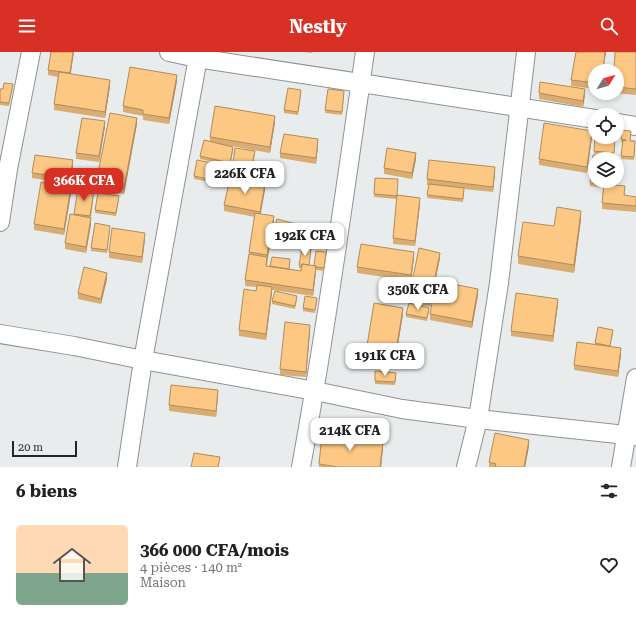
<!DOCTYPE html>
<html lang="fr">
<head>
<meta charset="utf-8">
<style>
	body { margin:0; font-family:"Roboto Serif",serif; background:#f6f6f6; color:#202124; height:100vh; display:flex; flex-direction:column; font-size:15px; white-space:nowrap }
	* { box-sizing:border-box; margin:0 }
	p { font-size:13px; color:#757577 }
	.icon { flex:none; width:22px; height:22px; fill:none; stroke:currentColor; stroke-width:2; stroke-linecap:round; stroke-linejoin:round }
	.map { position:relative; height:415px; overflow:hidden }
	.sheet { display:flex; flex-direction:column; background:#fff; flex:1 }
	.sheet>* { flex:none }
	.needle { width:26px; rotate:53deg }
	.fabs { position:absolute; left:588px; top:12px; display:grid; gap:8px }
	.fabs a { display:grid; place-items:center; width:36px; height:36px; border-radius:50%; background:#fff; box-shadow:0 2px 6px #0003; font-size:20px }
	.scale { position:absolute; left:12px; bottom:10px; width:65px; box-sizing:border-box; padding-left:4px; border:2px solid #242526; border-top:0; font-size:11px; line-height:14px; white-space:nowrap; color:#242526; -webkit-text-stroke:3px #e9eced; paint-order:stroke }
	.price { position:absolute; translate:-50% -34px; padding:0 9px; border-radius:8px; background:#fff; color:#222; font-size:13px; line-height:26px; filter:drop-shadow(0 1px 2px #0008) }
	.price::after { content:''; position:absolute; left:50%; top:24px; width:12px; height:9px; margin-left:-6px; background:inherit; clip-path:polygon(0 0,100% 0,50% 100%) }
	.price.active { background:#d93025; color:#fff }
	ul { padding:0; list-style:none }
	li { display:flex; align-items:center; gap:12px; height:100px; padding:0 16px }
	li+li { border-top:1px solid #e0e0e0 }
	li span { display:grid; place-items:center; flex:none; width:112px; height:80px; border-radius:6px; color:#555 }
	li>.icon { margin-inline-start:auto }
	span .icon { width:48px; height:48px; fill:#fffc; stroke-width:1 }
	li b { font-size:17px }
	h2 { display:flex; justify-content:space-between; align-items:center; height:48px; padding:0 16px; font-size:17px }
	header { display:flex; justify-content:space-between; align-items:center; height:52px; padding:0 16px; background:#d93025; color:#fff; font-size:18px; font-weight:700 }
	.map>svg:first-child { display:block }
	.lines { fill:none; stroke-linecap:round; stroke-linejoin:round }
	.minor-casing { stroke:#8f9193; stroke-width:20 }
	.minor { stroke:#fff; stroke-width:18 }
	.wall { fill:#d9ac72 }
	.shaded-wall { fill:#b08c5c }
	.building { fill:#fcc884; stroke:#b08c5c }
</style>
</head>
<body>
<header><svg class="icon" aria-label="menu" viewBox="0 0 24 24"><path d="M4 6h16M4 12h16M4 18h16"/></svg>Nestly<svg class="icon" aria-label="search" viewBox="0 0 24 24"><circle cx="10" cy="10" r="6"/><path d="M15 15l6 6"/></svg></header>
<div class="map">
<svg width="636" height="415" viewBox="0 0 636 415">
	<rect width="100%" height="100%" fill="#e9eced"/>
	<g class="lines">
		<g class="minor-casing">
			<path id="minor" d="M169,0L197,6L595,67
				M617,71L636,74
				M0,170L8,117L31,0
				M0,282L74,294L143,308L315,339L402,357L478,367L636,384
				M127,415L143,308L199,0
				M301,415C326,277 345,139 365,0
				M466,415L478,367L499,231L526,0
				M621,415L636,326"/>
		</g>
		<use href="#minor" class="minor"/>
	</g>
	<path class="wall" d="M51,0L71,22L110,34L105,66L54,58V52L58,25L48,23V18Z
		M302,0H312V1Z
		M576,0H606L603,19H595V37L571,34V28Z
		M636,0V43L614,41H617V19Z
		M177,29L169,72L143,68V64L123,60V54Z
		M13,35L9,54L0,53V37H3Z
		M539,41L585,43L583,55L539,47Z
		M301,42L298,63L284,61V58Z
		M344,42L342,63L325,61V58Z
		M275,70L270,101L225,93L233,98L230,114L200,107V104L210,89V85Z
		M137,72L124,142L96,137V131Z
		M105,75L99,110L76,107V101Z
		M592,85L587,121L539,113V107Z
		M621,87L635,89L634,108L621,107L623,91L621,90Z
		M615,89L614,104L594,102V99Z
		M318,93L316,112L280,106V101Z
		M255,102L252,116L233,113V110Z
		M416,107L412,127L384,122V116Z
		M73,114L70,132L32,126V121Z
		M212,114L209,130L194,127V124Z
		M495,121L493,140L464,137L463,150L427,146L429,133H427V127Z
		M375,126L398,143L420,152L415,194L393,192V186L397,147L374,145Z
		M590,131L605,132L625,140V144L636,145V160L602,157L603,136L590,134Z
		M78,136L94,141L91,166V172L86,201L65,197V191L74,163Z
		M265,138L260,162L274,170L267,214H270L290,210L289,217L301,219L302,217L299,216V213L311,200L309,213H314L326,203L324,219L316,218L313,244L272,238L266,288L239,284V278L256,239L257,235L245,234V228L249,200L255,165L224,159V153Z
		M71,141L64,183L34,178V172Z
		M119,147L116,164L95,161V158Z
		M581,167L574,221L518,212V204Z
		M296,175L291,191L272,186V183Z
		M110,177L107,201L91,199V196Z
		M145,187L142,211L109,206V200Z
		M414,206L411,229L357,221V215Z
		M440,206L430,255L409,251V245Z
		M107,227L101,252L78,247V241Z
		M441,237L478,243L472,276L430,268V262Z
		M297,247L295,257L272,252V249Z
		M317,249L315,261L303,259V256Z
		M558,252L553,290L511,284V279Z
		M429,259L427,269L406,265V262Z
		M403,262L394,317L365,312V306Z
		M310,279L306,325L280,323V317Z
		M613,281L610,294L621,302L618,325L574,318V313L595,292V291Z
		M375,319L396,321L395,333L375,332Z
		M218,344L216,365L169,359V353Z
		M529,394L525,415H489V410Z
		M383,396L381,415H319V412Z"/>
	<path class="shaded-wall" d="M73,0H74L70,27V21Z
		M605,0H606L603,19Z
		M177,23V29L169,72V66Z
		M110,28V34L105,66V60Z
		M585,37V43L583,55V49Z
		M275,64V70L270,101V95Z
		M137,66V72L124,142V136Z
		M105,69V75L99,110V104Z
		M592,79V85L587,121V115Z
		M318,87V93L316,112V106Z
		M233,95V98L230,114V111Z
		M416,101V107L412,127V121Z
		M73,108V114L70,132V126Z
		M212,111V114L209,130V127Z
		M495,115V121L493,140V135Z
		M265,132V138L260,166V160Z
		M71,135V141L64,183V177Z
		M420,146V152L415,194V189Z
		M581,159V167L574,221V213Z
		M274,164V170L267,209V203Z
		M91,166V172L86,201V195Z
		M296,172V175L291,191V188Z
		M145,181V187L142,211V205Z
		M414,200V206L411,229V223Z
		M440,201V206L430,255V250Z
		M316,214V220L313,244V238Z
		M107,221V227L101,252V247Z
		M272,235V241L266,288V282Z
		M478,237V243L472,276V270Z
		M558,247V252L553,290V284Z
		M403,256V262L394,317V311Z
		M310,273V279L306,325V320Z
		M621,296V302L618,325V319Z
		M218,338V344L216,365V359Z
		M529,388V394L525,415H524Z
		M383,390V396L381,415H380Z"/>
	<path class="building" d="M51,0H73L70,21L48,18Z
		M576,0H605L603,19H595V31L571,28Z
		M615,0H636V37L617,35V19H614Z
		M130,15L177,23L169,66L143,62V58L123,54Z
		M59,20L110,28L105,60L54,52Z
		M540,30L585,37L583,49L539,41Z
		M4,31L13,32L9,51L0,50V37H3Z
		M288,36L301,38L298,60L284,58Z
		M328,37L344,39L342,60L325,58Z
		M215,54L275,64L270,95L210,85Z
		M110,61L137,66L124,136L96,131Z
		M82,66L105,69L99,104L76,101Z
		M544,71L592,79L587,115L539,107Z
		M622,78L631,79L630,89H635L634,105L621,104L623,88L626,89V88L621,87Z
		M284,82L318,87L316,106L280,101Z
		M595,84V85L615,86L614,101L594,99Z
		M204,88L233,95L230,111L200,104Z
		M235,96L255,99L252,113L233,110Z
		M387,96L416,101L412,121L384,116Z
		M35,103L73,108L70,126L32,121Z
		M593,103L607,104V107H595V129H605V132H604L603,133L590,131Z
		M197,108L212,111L209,127L194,124Z
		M429,108L495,115L493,135L427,127Z
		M235,126L265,132L260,160L224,153L229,131L234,132Z
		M375,126L398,127L397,144L374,142Z
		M41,130L71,135L64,177L34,172Z
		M429,132L464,136L463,147L427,143Z
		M604,132L625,134L624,143L636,145V154L602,151Z
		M78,136L94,138L90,164L74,162Z
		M98,141L119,144L116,161L95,158Z
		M397,143L420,146L415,189L393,186Z
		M557,155L581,159L574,213L518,204L523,170L554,174Z
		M255,161L274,164L267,203L249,200Z
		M70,162L91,166L86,195L65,191Z
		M277,167L296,172L291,188L272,183Z
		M95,171L110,174L107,198L91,196Z
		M112,176L145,181L142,205L109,200Z
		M361,192L414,200L411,223L357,215Z
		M302,196L311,197L309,213L302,212V214L299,213Z
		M419,196L440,201L430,250L409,245Z
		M316,199L326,200L324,216L316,215V214L314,213Z
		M249,202L267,205L266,214L301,219L302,212L316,214L313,238L245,228Z
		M272,205L290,207L289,217L270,214Z
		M84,215L107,221L101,247L78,241Z
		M442,230L478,237L472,270L430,262L435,235L441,237Z
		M257,233L272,235L266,282L239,278L244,237L256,239Z
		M275,239L297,244L295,254L272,249Z
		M516,241L558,247L553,284L511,279Z
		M305,244L317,246L315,258L303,256Z
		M374,251L403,256L394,311L365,306Z
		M409,251L429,256L427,266L406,262Z
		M285,270L310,273L306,320L280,317Z
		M598,275L613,278L610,294L595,291Z
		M577,290L621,296L618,319L574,313Z
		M375,319L396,321L395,330L375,329Z
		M171,333L218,338L216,359L169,353Z
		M495,381L529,388L524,415H495L496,412L489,410Z
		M322,382L383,390L380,415H338L319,412Z
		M194,401L220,405L218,415H191Z"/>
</svg>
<div class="fabs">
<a><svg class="needle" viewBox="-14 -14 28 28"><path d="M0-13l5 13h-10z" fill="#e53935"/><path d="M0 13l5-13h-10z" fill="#757577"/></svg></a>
<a><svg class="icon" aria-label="locate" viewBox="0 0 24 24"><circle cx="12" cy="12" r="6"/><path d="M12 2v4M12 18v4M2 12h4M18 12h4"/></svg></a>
<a><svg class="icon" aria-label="layers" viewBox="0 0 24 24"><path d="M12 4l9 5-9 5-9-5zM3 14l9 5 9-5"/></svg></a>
</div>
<div class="scale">20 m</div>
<b class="price" style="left:245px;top:143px">226K CFA</b>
<b class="price active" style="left:84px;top:150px">366K CFA</b>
<b class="price" style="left:305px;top:205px">192K CFA</b>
<b class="price" style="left:418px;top:259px">350K CFA</b>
<b class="price" style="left:385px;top:325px">191K CFA</b>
<b class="price" style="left:350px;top:400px">214K CFA</b>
</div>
<section class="sheet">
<h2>6 biens<svg class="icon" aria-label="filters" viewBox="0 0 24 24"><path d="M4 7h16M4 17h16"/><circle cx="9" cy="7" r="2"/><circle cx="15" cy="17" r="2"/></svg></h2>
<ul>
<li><span style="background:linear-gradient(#ffd9b3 60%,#7fa58c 0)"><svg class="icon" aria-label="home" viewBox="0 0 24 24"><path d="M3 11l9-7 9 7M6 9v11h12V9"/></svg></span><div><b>366 000 CFA/mois</b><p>4 pièces · 140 m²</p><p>Maison</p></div><svg class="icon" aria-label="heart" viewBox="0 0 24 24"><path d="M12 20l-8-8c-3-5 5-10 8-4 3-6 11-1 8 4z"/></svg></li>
</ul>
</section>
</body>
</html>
